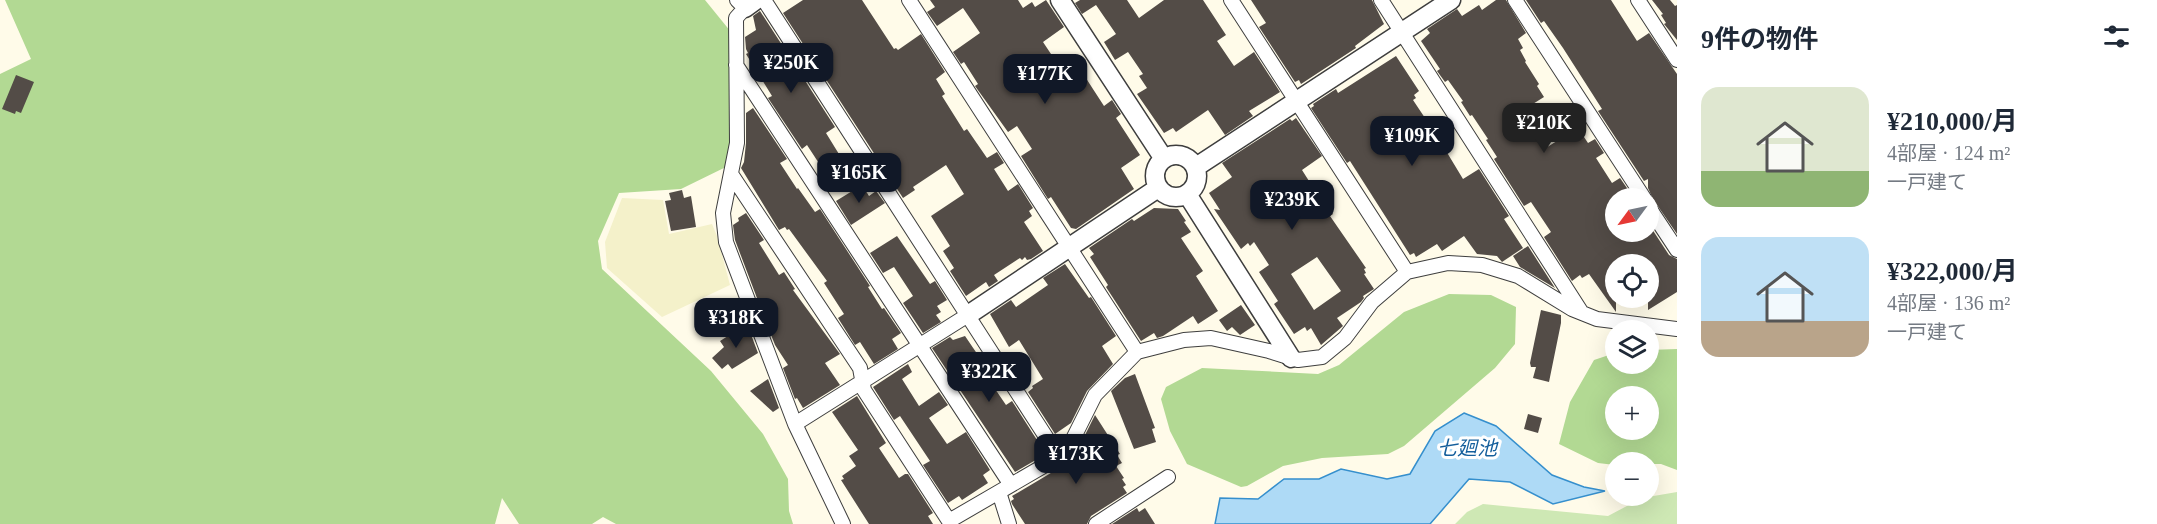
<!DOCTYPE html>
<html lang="ja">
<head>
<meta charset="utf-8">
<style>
	body { margin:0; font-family:"Times New Roman","Noto Sans JP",serif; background:#f2f2f3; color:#1f2937; height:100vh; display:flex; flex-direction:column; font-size:22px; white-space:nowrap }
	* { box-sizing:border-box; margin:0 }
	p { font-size:20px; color:#747a83 }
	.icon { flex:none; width:33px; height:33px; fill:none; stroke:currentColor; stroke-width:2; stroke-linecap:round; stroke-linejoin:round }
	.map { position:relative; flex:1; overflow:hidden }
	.side { display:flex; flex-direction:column; background:#fff; width:480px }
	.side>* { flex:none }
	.needle { width:39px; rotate:237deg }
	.buttons { position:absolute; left:1605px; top:188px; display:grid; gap:12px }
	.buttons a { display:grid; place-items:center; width:54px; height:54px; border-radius:50%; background:#fff; box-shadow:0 6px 24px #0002; font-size:30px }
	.price { position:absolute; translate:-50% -51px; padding:0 14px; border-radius:12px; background:#111827; color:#fff; font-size:20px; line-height:39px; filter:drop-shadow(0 2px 3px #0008) }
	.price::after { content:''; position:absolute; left:50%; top:36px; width:18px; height:14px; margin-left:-9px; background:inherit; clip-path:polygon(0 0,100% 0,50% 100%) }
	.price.current { background:#222; color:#fff }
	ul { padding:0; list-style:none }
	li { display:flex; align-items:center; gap:18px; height:150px; padding:0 24px }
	li span { display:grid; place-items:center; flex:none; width:168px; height:120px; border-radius:18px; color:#555 }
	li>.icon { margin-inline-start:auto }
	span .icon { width:72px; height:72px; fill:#fffc; stroke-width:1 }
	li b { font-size:26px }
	h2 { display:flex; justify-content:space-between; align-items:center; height:72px; padding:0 24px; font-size:26px }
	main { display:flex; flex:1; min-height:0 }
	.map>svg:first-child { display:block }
	.farmland { fill:#f4f1ca }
	.green { fill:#cee8b4 }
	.forest { fill:#b2d993; fill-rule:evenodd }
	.water { fill:#aedaf6; stroke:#358fcd; stroke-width:1.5 }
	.building { fill:#534c47; fill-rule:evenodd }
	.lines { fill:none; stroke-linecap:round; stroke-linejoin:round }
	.minor-casing { stroke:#3e3e3e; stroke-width:16 }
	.tertiary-casing { stroke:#3e3e3e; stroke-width:21 }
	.minor { stroke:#fff; stroke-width:14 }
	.tertiary { stroke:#fff; stroke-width:18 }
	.labels { text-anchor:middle; stroke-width:6; stroke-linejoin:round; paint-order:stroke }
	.water-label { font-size:20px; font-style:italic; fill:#155f9c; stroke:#fff }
</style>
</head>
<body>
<main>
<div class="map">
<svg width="1677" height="524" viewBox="0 0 1677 524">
	<rect width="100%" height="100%" fill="#fffbe9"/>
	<path class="farmland" d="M622,198L663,200L669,234L712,224L717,236L730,285L662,317L607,268L605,242Z"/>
	<path class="green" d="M1677,492V524H1455L1467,512L1483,504L1608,516L1642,498Z"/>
	<path class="forest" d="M5,0H705L731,32L730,165L681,189L619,193L598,241L602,269L711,371L763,434L788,479L789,511L793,524H616L603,517L592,524H519L502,498L495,524H0V74L31,59Z
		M1449,294L1491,295L1516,307L1515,344L1495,368L1404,446L1388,454L1322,458L1283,466L1247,486L1241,487L1187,464L1170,431L1161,399L1166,387L1202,368L1318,374L1339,365L1404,312Z
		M1677,349V470L1661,464H1649L1648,462H1616L1615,465L1598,463L1559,444L1570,402L1594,360L1615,353L1616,363H1648L1649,350ZM1616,396H1648V429H1616Z"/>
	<path class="water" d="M1464,413L1496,426L1552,475L1584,487L1605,491L1553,504L1510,482L1469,479L1430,524H1215L1220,498L1258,499L1284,479H1319L1341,469L1387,479L1410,474L1435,431Z"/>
	<path class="building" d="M803,0H862L894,49L896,48L898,50L921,34L945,72L936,79L945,94L942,96L964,131L967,129L987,158L997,152L1004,163L994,169L1008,191L1018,184L1033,208L1029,211L1032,216L1024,222L1043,251L1031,259L1027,260L1025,257L1022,260L1020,258L994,275L998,281L989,287L986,282L966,296L950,271L954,268L943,251L950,246L931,216L964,194L946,165L913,187L915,190L903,198L783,13Z
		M930,0H1018L1023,8L1032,2L1035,7L1046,0L1064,27L1043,42L1067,78L1080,69L1104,106L1112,100L1121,114L1116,118L1140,155L1121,168L1134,189L1076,229L1071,228L1051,197L1048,199L1021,156L1032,149L1017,126L1008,132L975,86L978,84L964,62L961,64L953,52L980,33L963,8L937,26L927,12L935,7Z
		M1080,0H1127L1139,18L1164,0H1203L1226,35L1217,41L1234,66L1254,52L1280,92L1249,111L1253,116L1225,135L1208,110L1176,132L1173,128L1164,133L1137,94L1147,88L1139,76L1143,74L1128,52L1115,60L1104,42L1116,34L1096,5L1082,14L1075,3Z
		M1251,0H1372L1384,24L1355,46L1356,48L1301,84L1299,80L1295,82L1259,27L1266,23Z
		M1496,0H1506L1526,33L1518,39L1523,48L1520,50L1526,61L1525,62L1539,84L1537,86L1544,97L1517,114L1534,140L1537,138L1544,149L1578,128L1588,143L1595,139L1604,153L1596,158L1612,183L1620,178L1629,191L1616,198V231H1648V223L1669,255L1677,259V292L1648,310V264H1616V312L1589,274L1582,278L1580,275L1572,281L1544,237L1551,232L1531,202L1524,206L1494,159L1497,157L1486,140L1488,139L1472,115L1470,116L1461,102L1463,101L1448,80L1445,82L1437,71L1440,69L1421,41L1430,33L1427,29L1457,9L1462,16L1479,5L1482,10Z
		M1526,0H1611L1637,41L1649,33L1677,74V234L1653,199L1648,188V179L1644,181L1598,111L1602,109L1563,48L1544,21L1541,23Z
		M1652,0H1670L1675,6L1677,5V40L1664,24L1666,23L1661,15L1663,14Z
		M760,11L835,127L826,133L842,159L824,171L807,145L802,149L768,98L772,96L746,54L748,53L746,49L745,37L756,30L753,16Z
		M1396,56L1419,91L1414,95L1416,98L1413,100L1429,124L1431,122L1439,134L1437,136L1463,179L1479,169L1509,216L1504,219L1523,248L1502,262L1497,256L1477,254L1464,236L1442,251L1437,244L1416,257L1414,253L1410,255L1350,161L1347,163L1311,108L1314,106L1313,104L1336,89L1338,93Z
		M16,75L34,82L21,113L16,111L15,114L2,109Z
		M753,108L787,159L780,163L797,189L798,188L815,212L820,209L870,286L868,287L882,309L884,308L901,333L892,339L898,349L874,364L860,342L855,345L838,318L844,314L824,283L827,281L789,229L787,230L785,227L779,230L741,168L744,162L746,143V113Z
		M1296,118L1322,156L1302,170L1321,200L1323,199L1333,214L1330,216L1366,268L1364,269L1366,273L1364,274L1374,289L1363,296L1364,298L1361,302L1337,318L1343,326L1321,345L1311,328L1307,331L1305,327L1294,334L1274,304L1278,301L1259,272L1269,265L1254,242L1250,246L1248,243L1241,249L1214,209L1220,210L1209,193L1232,177L1222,163L1290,119L1292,121ZM1317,257L1341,291L1314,310L1291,274Z
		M862,185L869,196L876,191L885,203L851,225L836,201Z
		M682,190L684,198L691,196L696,227L671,231L665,201L671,200L669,193Z
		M1154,208L1178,209L1186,221L1184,222L1191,232L1181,238L1203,271L1196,276L1218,311L1198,324L1193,316L1163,336L1157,338L1154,333L1141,341L1106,287L1108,285L1090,257L1094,254L1089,248L1132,219L1134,221Z
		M746,213L764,240L759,243L779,275L784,272L795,289L793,290L840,354L825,363L840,385L803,408L797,398L795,399L783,368L788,365L775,345L763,314L765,313L760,306L735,240L733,225L739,221L738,218Z
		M897,236L930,284L935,281L947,300L937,306L941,312L936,315L941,322L923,333L903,303L913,296L894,267L883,273L870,253Z
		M1528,246L1555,288L1520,267L1513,256Z
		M1065,264L1089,298L1091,297L1116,336L1102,346L1113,364L1087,391L1071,423L1055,434L1028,392L1033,388L1032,386L1043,379L1019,340L1009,347L990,314L1011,300L1016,307L1048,285L1043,278Z
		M1241,305L1255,325L1240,335L1232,327L1227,331L1219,320Z
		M1541,310L1561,315V323L1549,382L1533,378L1536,367H1531L1530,363Z
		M747,324L758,353L732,369L728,364L722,369L712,358L724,347L720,341Z
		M965,336L995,380L991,383L1006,405L1012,401L1046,454L1015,472L932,348L950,337L953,340Z
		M908,364L912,372L902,379L919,406L939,392L948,405L929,418L947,444L966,432L990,470L983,475L988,483L962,500L959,496L948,503L923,465L930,461L900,416L894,420L873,387Z
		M1135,374L1155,428L1152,429L1156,442L1134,449L1111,391L1125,378Z
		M768,379L779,408L773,412L750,391Z
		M857,396L886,443L879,448L899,478L905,474H908L933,513L928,516L933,524H869L841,480L844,479L842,476L856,466L849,456L858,450L832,412Z
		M1528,414L1542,418L1538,433L1524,429Z
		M1095,415L1120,454L1117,455L1122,463L1116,466L1124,478L1122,479L1126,485L1123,487L1127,493L1091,516L1087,524H1025L1012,504L1011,501L1014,499L1012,496L1071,461L1087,446L1083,439Z
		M1137,508L1139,512L1145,508L1155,524H1112Z"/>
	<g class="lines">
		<g class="minor-casing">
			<path id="minor" d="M737,0L745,8L736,18L737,143L723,213L726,242L795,424L843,524
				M764,0L1059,457
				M909,0L1137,352
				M1231,0L1407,272
				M1381,0L1582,313
				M1515,0L1644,198
				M1638,0L1677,60
				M736,65L1011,485
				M731,174L860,368L864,390L949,521L1066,453L1095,395L1137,352L1184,340L1211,338L1269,351L1298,360L1322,357L1345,338L1372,302L1407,272L1448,263L1482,265L1518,276L1572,309L1597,319L1677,329
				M1648,206L1677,250
				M795,424L968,315
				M999,492L1009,524
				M1096,524L1168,477"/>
		</g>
		<g class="tertiary-casing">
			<path id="tertiary" d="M1060,0L1164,159
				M745,8L756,0
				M1155 176a21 21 0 1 1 42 0a21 21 0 1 1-42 0Z
				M1196,167L1451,0
				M1187,194L1291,358
				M968,315L1158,188"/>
		</g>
		<use href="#minor" class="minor"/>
		<use href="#tertiary" class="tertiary"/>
	</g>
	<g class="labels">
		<g class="water-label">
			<text x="1467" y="455">七廻池</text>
		</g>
	</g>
</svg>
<div class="buttons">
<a><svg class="needle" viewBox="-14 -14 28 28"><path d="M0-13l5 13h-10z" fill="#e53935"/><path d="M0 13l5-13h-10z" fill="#747a83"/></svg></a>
<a><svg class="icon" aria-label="locate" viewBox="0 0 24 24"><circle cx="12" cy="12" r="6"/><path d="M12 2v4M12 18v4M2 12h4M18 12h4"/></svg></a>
<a><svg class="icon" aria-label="layers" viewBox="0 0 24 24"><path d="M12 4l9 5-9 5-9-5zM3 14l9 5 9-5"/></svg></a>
<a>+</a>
<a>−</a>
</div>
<b class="price" style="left:791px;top:94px">¥250K</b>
<b class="price" style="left:1045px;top:105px">¥177K</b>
<b class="price current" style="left:1544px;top:154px">¥210K</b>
<b class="price" style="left:1412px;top:167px">¥109K</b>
<b class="price" style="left:859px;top:204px">¥165K</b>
<b class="price" style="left:1292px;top:231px">¥239K</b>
<b class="price" style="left:736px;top:349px">¥318K</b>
<b class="price" style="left:989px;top:403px">¥322K</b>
<b class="price" style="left:1076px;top:485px">¥173K</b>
</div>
<section class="side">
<h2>9件の物件<svg class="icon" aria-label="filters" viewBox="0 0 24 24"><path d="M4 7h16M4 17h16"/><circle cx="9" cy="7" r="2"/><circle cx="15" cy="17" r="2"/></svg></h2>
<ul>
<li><span style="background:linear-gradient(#dfe7d0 70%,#8fb573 0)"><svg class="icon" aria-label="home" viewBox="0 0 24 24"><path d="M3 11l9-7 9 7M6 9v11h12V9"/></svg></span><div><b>¥210,000/月</b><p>4部屋 · 124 m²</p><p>一戸建て</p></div></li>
<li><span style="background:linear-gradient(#bfe0f5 70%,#b9a48a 0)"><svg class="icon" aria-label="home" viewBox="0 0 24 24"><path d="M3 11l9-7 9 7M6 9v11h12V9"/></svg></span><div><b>¥322,000/月</b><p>4部屋 · 136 m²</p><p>一戸建て</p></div></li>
</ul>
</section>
</main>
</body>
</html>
